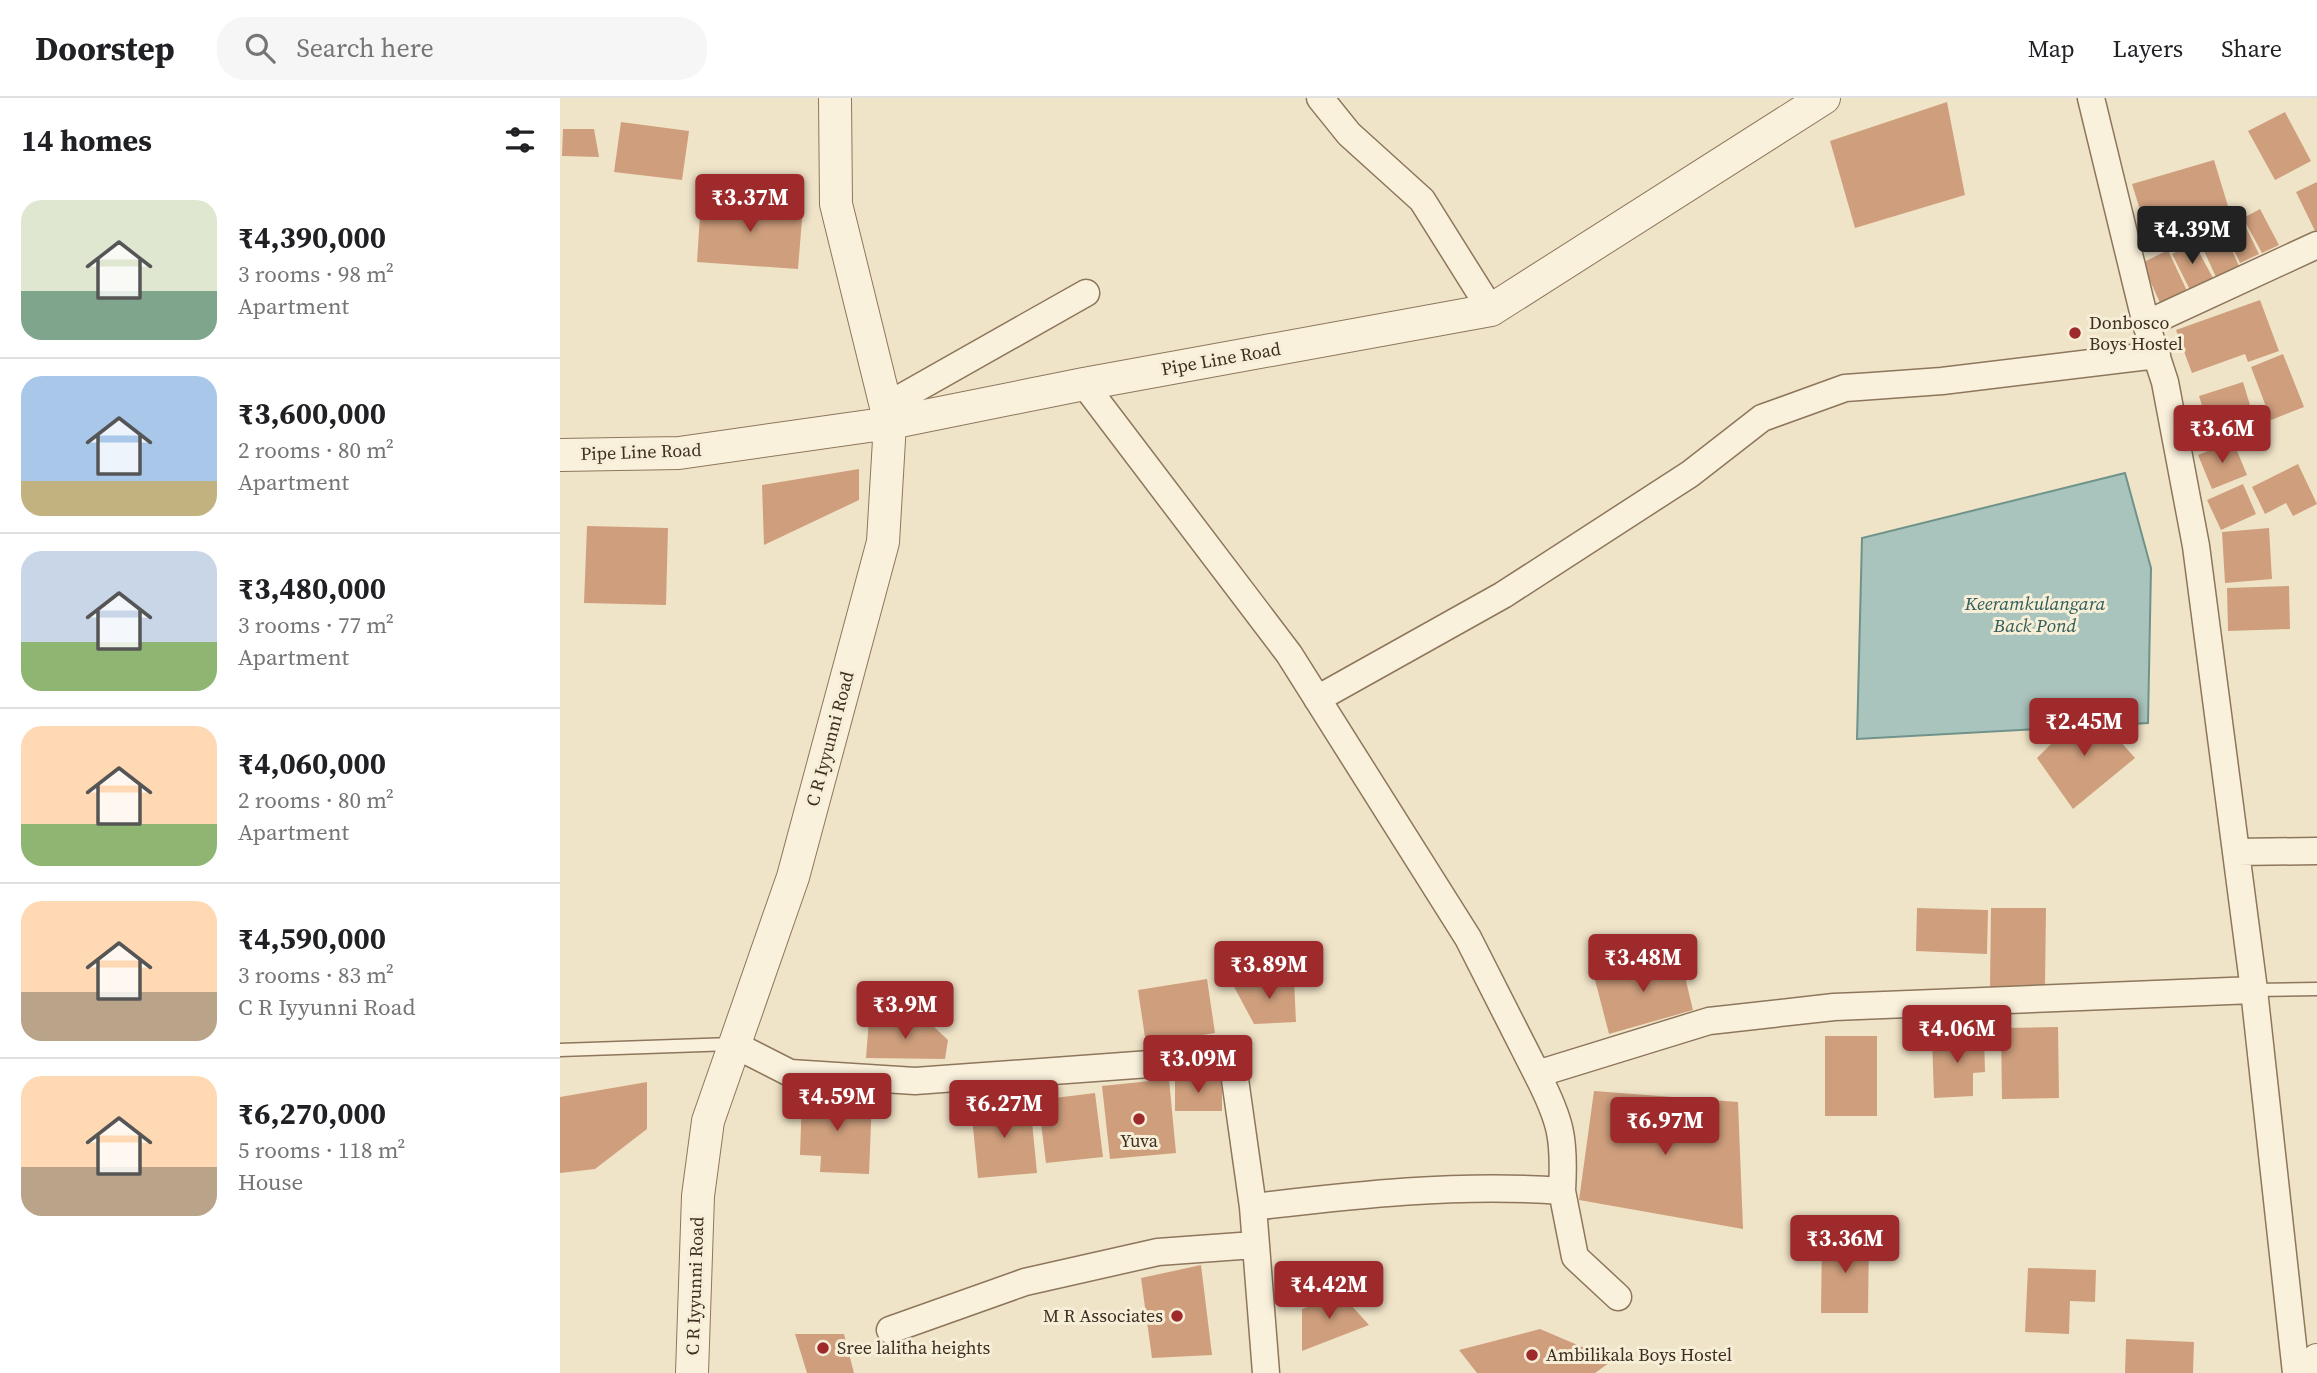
<!DOCTYPE html>
<html lang="en">
<head>
<meta charset="utf-8">
<style>
	body { margin:0; font-family:"Source Serif 4",serif; background:#f6f6f6; color:#202124; height:100vh; display:flex; flex-direction:column; font-size:26px; white-space:nowrap }
	* { box-sizing:border-box; margin:0 }
	p { font-size:23px; color:#757577 }
	.icon { flex:none; width:38px; height:38px; fill:none; stroke:currentColor; stroke-width:2; stroke-linecap:round; stroke-linejoin:round }
	.map { position:relative; flex:1; overflow:hidden }
	.panel { display:flex; flex-direction:column; background:#fff; width:560px }
	.panel>* { flex:none }
	.price { position:absolute; translate:-50% -60px; padding:0 16px; border-radius:7px; background:#9e2a2b; color:#fff; font-size:23px; line-height:46px; filter:drop-shadow(0 2px 4px #0008) }
	.price::after { content:''; position:absolute; left:50%; top:42px; width:21px; height:16px; margin-left:-10px; background:inherit; clip-path:polygon(0 0,100% 0,50% 100%) }
	.price.current { background:#222; color:#fff }
	ul { padding:0; list-style:none }
	li { display:flex; align-items:center; gap:21px; height:175px; padding:0 21px }
	li+li { border-top:2px solid #e0e0e0 }
	li span { display:grid; place-items:center; flex:none; width:196px; height:140px; border-radius:21px; color:#555 }
	li>.icon { margin-inline-start:auto }
	span .icon { width:84px; height:84px; fill:#fffc; stroke-width:1 }
	li b { font-size:30px }
	h2 { display:flex; justify-content:space-between; align-items:center; height:84px; padding:0 21px; font-size:30px }
	header { display:flex; align-items:center; gap:42px; box-sizing:border-box; height:98px; padding:0 35px; background:#fff; border-bottom:2px solid #e0e0e0 }
	header strong { font-size:33px }
	nav { display:flex; gap:38px; margin-inline-start:auto; font-size:24px }
	.search { width:490px; height:63px; background:#f6f6f6; display:flex; align-items:center; gap:18px; box-sizing:border-box; padding:0 24px; border-radius:28px; color:#757577; font-size:26px }
	main { display:flex; flex:1; min-height:0 }
	.map>svg:first-child { display:block }
	.water { fill:#a9c4bc; stroke:#6f938a; stroke-width:2 }
	.building { fill:#cf9f7d }
	.lines { fill:none; stroke-linecap:round; stroke-linejoin:round }
	.service-casing { stroke:#8d765c; stroke-width:15 }
	.minor-casing { stroke:#8d765c; stroke-width:29 }
	.tertiary-casing { stroke:#8d765c; stroke-width:34 }
	.service { stroke:#faf1dc; stroke-width:12 }
	.minor { stroke:#faf1dc; stroke-width:26 }
	.tertiary { stroke:#faf1dc; stroke-width:32 }
	.poi-dot { fill:#9e2a2b; stroke:#f7eed8; stroke-width:2.5 }
	.labels { text-anchor:middle; stroke-width:6; stroke-linejoin:round; paint-order:stroke }
	.poi-label { font-size:18px; fill:#3d2e20; stroke:#f7eed8; text-anchor:start }
	.street-label { font-size:18px; fill:#3d2e20; stroke:#f7eed8 }
	.water-label { font-size:19px; font-style:italic; fill:#2f5d5a; stroke:#f7eed8 }
</style>
</head>
<body>
<header>
<strong>Doorstep</strong>
<div class="search"><svg class="icon" aria-label="search" viewBox="0 0 24 24"><circle cx="10" cy="10" r="6"/><path d="M15 15l6 6"/></svg>Search here</div>
<nav><a>Map</a><a>Layers</a><a>Share</a></nav>
</header>
<main>
<section class="panel">
<h2>14 homes<svg class="icon" aria-label="filters" viewBox="0 0 24 24"><path d="M4 7h16M4 17h16"/><circle cx="9" cy="7" r="2"/><circle cx="15" cy="17" r="2"/></svg></h2>
<ul>
<li><span style="background:linear-gradient(#dfe7d0 65%,#7fa58c 0)"><svg class="icon" aria-label="home" viewBox="0 0 24 24"><path d="M3 11l9-7 9 7M6 9v11h12V9"/></svg></span><div><b>₹4,390,000</b><p>3 rooms · 98 m²</p><p>Apartment</p></div></li>
<li><span style="background:linear-gradient(#a9c7e8 75%,#c2b280 0)"><svg class="icon" aria-label="home" viewBox="0 0 24 24"><path d="M3 11l9-7 9 7M6 9v11h12V9"/></svg></span><div><b>₹3,600,000</b><p>2 rooms · 80 m²</p><p>Apartment</p></div></li>
<li><span style="background:linear-gradient(#c9d6e8 65%,#8fb573 0)"><svg class="icon" aria-label="home" viewBox="0 0 24 24"><path d="M3 11l9-7 9 7M6 9v11h12V9"/></svg></span><div><b>₹3,480,000</b><p>3 rooms · 77 m²</p><p>Apartment</p></div></li>
<li><span style="background:linear-gradient(#ffd9b3 70%,#8fb573 0)"><svg class="icon" aria-label="home" viewBox="0 0 24 24"><path d="M3 11l9-7 9 7M6 9v11h12V9"/></svg></span><div><b>₹4,060,000</b><p>2 rooms · 80 m²</p><p>Apartment</p></div></li>
<li><span style="background:linear-gradient(#ffd9b3 65%,#b9a48a 0)"><svg class="icon" aria-label="home" viewBox="0 0 24 24"><path d="M3 11l9-7 9 7M6 9v11h12V9"/></svg></span><div><b>₹4,590,000</b><p>3 rooms · 83 m²</p><p>C R Iyyunni Road</p></div></li>
<li><span style="background:linear-gradient(#ffd9b3 65%,#b9a48a 0)"><svg class="icon" aria-label="home" viewBox="0 0 24 24"><path d="M3 11l9-7 9 7M6 9v11h12V9"/></svg></span><div><b>₹6,270,000</b><p>5 rooms · 118 m²</p><p>House</p></div></li>
</ul>
</section>
<div class="map">
<svg width="1757" height="1275" viewBox="0 0 1757 1275">
	<rect width="100%" height="100%" fill="#f0e4c8"/>
	<path class="water" d="M1565,375L1591,470L1588,625L1297,641L1302,440Z"/>
	<path class="building" d="M1387,4L1405,97L1295,130L1270,43Z
		M1725,14L1751,63L1715,82L1688,33Z
		M61,24L129,33L122,82L54,74Z
		M3,31H34L39,59L2,58Z
		M1654,62L1668,108L1586,131L1572,86Z
		M1757,84V137L1736,94Z
		M141,102L243,109L238,171L137,164Z
		M1700,111L1719,147L1702,155L1683,120Z
		M1678,113L1699,156L1680,165L1660,122Z
		M1657,119L1679,168L1656,179L1633,129Z
		M1634,145L1653,180L1630,192L1612,156Z
		M1608,152L1628,195L1601,207L1582,165Z
		M1700,202L1719,253L1688,264L1685,256L1632,275L1616,232Z
		M1723,256L1744,309L1711,322L1691,269Z
		M1683,284L1693,317L1649,330L1639,298Z
		M1673,343L1687,377L1652,391L1638,357Z
		M1738,366L1757,406L1733,418L1726,405L1705,416L1692,389Z
		M299,371V402L204,447L202,387Z
		M1683,386L1696,416L1661,432L1647,402Z
		M27,428L108,430L106,507L24,505Z
		M1709,430L1712,481L1665,485L1662,434Z
		M1729,488L1730,531L1668,533L1667,490Z
		M1529,608L1575,660L1513,711L1477,660Z
		M1357,810L1428,812L1427,856L1356,853Z
		M1431,810H1486L1485,889H1430Z
		M1120,858L1133,912L1049,936L1034,878Z
		M647,881L655,935L586,946L578,892Z
		M734,882L736,924L694,926L672,885Z
		M309,921L371,926L388,942L385,961L306,960Z
		M1498,929L1499,1000L1442,1001L1441,930Z
		M1424,937L1425,974L1413,975V998L1374,1000L1372,939Z
		M1265,938H1317V1018H1265Z
		M609,981L616,1055L550,1061L542,988Z
		M615,982H662V1013H615Z
		M87,984V1031L35,1071L0,1075V999Z
		M1034,993L1178,1004L1183,1131L1019,1102Z
		M535,995L543,1059L486,1065L478,1002Z
		M242,998L312,1001L309,1076L260,1074L261,1058L240,1057Z
		M470,1003L477,1075L418,1080L411,1009Z
		M1262,1138L1309,1139L1308,1215H1261Z
		M641,1167L652,1257L592,1260L581,1180Z
		M1468,1170L1536,1172L1535,1204L1510,1203L1509,1236L1465,1234Z
		M781,1196L809,1227L742,1253V1211Z
		M980,1231L1053,1262L1035,1275H917L899,1252Z
		M235,1236H284L294,1275H247Z
		M1566,1241L1634,1244L1633,1275H1565Z"/>
	<g class="lines">
		<g class="service-casing">
			<path id="service" d="M1694,892L1757,891
				M0,952L172,946"/>
		</g>
		<g class="minor-casing">
			<path id="minor" d="M760,0L789,36L862,102L931,212
				M1531,0L1586,226L1605,284L1636,448L1694,892
				M1586,226L1757,147
				M524,286L729,556L908,840L977,976L1149,923L1274,909L1694,892L1736,1275
				M326,308L526,195
				M757,601L943,497L1130,376L1202,320L1285,290L1382,283L1597,257
				M1676,754L1757,753
				M173,946L230,975L355,983L672,960L693,1109L706,1275
				M1002,1093L1015,1159L1058,1199
				M693,1109C795,1097 899,1085 1002,1093C1005,1040 1001,1023 977,976
				M330,1232L465,1184L598,1154L694,1147"/>
		</g>
		<g class="tertiary-casing">
			<path id="tertiary" d="M0,357L119,355L330,325L524,286L931,212L1264,0
				M132,1275L138,1098L148,1023L233,779L323,444L330,325L276,106L275,0
				M1744,1275L1757,1262"/>
		</g>
		<use href="#service" class="service"/>
		<use href="#minor" class="minor"/>
		<use href="#tertiary" class="tertiary"/>
	</g>
	<g class="poi-dot">
		<circle cx="1515" cy="235" r="7"/>
		<circle cx="579" cy="1021" r="7"/>
		<circle cx="617" cy="1218" r="7"/>
		<circle cx="263" cy="1250" r="7"/>
		<circle cx="972" cy="1257" r="7"/>
	</g>
	<g class="labels">
		<g class="poi-label">
			<text x="1529" y="231">Donbosco<tspan x="1529" dy="21">Boys Hostel</tspan></text>
			<text x="579" y="1049" text-anchor="middle">Yuva</text>
			<text x="603" y="1224" text-anchor="end">M R Associates</text>
			<text x="277" y="1256">Sree lalitha heights</text>
			<text x="986" y="1263">Ambilikala Boys Hostel</text>
		</g>
		<g class="street-label">
			<text transform="translate(661 261) rotate(-10)" y="6">Pipe Line Road</text>
			<text transform="translate(81 354) rotate(-2)" y="6">Pipe Line Road</text>
			<text transform="translate(270 641) rotate(-75)" y="6">C R Iyyunni Road</text>
			<text transform="translate(135 1188) rotate(-88)" y="6">C R Iyyunni Road</text>
		</g>
		<g class="water-label">
			<text x="1475" y="512">Keeramkulangara<tspan x="1475" dy="22">Back Pond</tspan></text>
		</g>
	</g>
</svg>
<b class="price" style="left:190px;top:136px">₹3.37M</b>
<b class="price current" style="left:1632px;top:168px">₹4.39M</b>
<b class="price" style="left:1662px;top:367px">₹3.6M</b>
<b class="price" style="left:1524px;top:660px">₹2.45M</b>
<b class="price" style="left:1083px;top:896px">₹3.48M</b>
<b class="price" style="left:709px;top:903px">₹3.89M</b>
<b class="price" style="left:345px;top:943px">₹3.9M</b>
<b class="price" style="left:1397px;top:967px">₹4.06M</b>
<b class="price" style="left:638px;top:997px">₹3.09M</b>
<b class="price" style="left:277px;top:1035px">₹4.59M</b>
<b class="price" style="left:444px;top:1042px">₹6.27M</b>
<b class="price" style="left:1105px;top:1059px">₹6.97M</b>
<b class="price" style="left:1285px;top:1177px">₹3.36M</b>
<b class="price" style="left:769px;top:1223px">₹4.42M</b>
</div>
</main>
</body>
</html>
